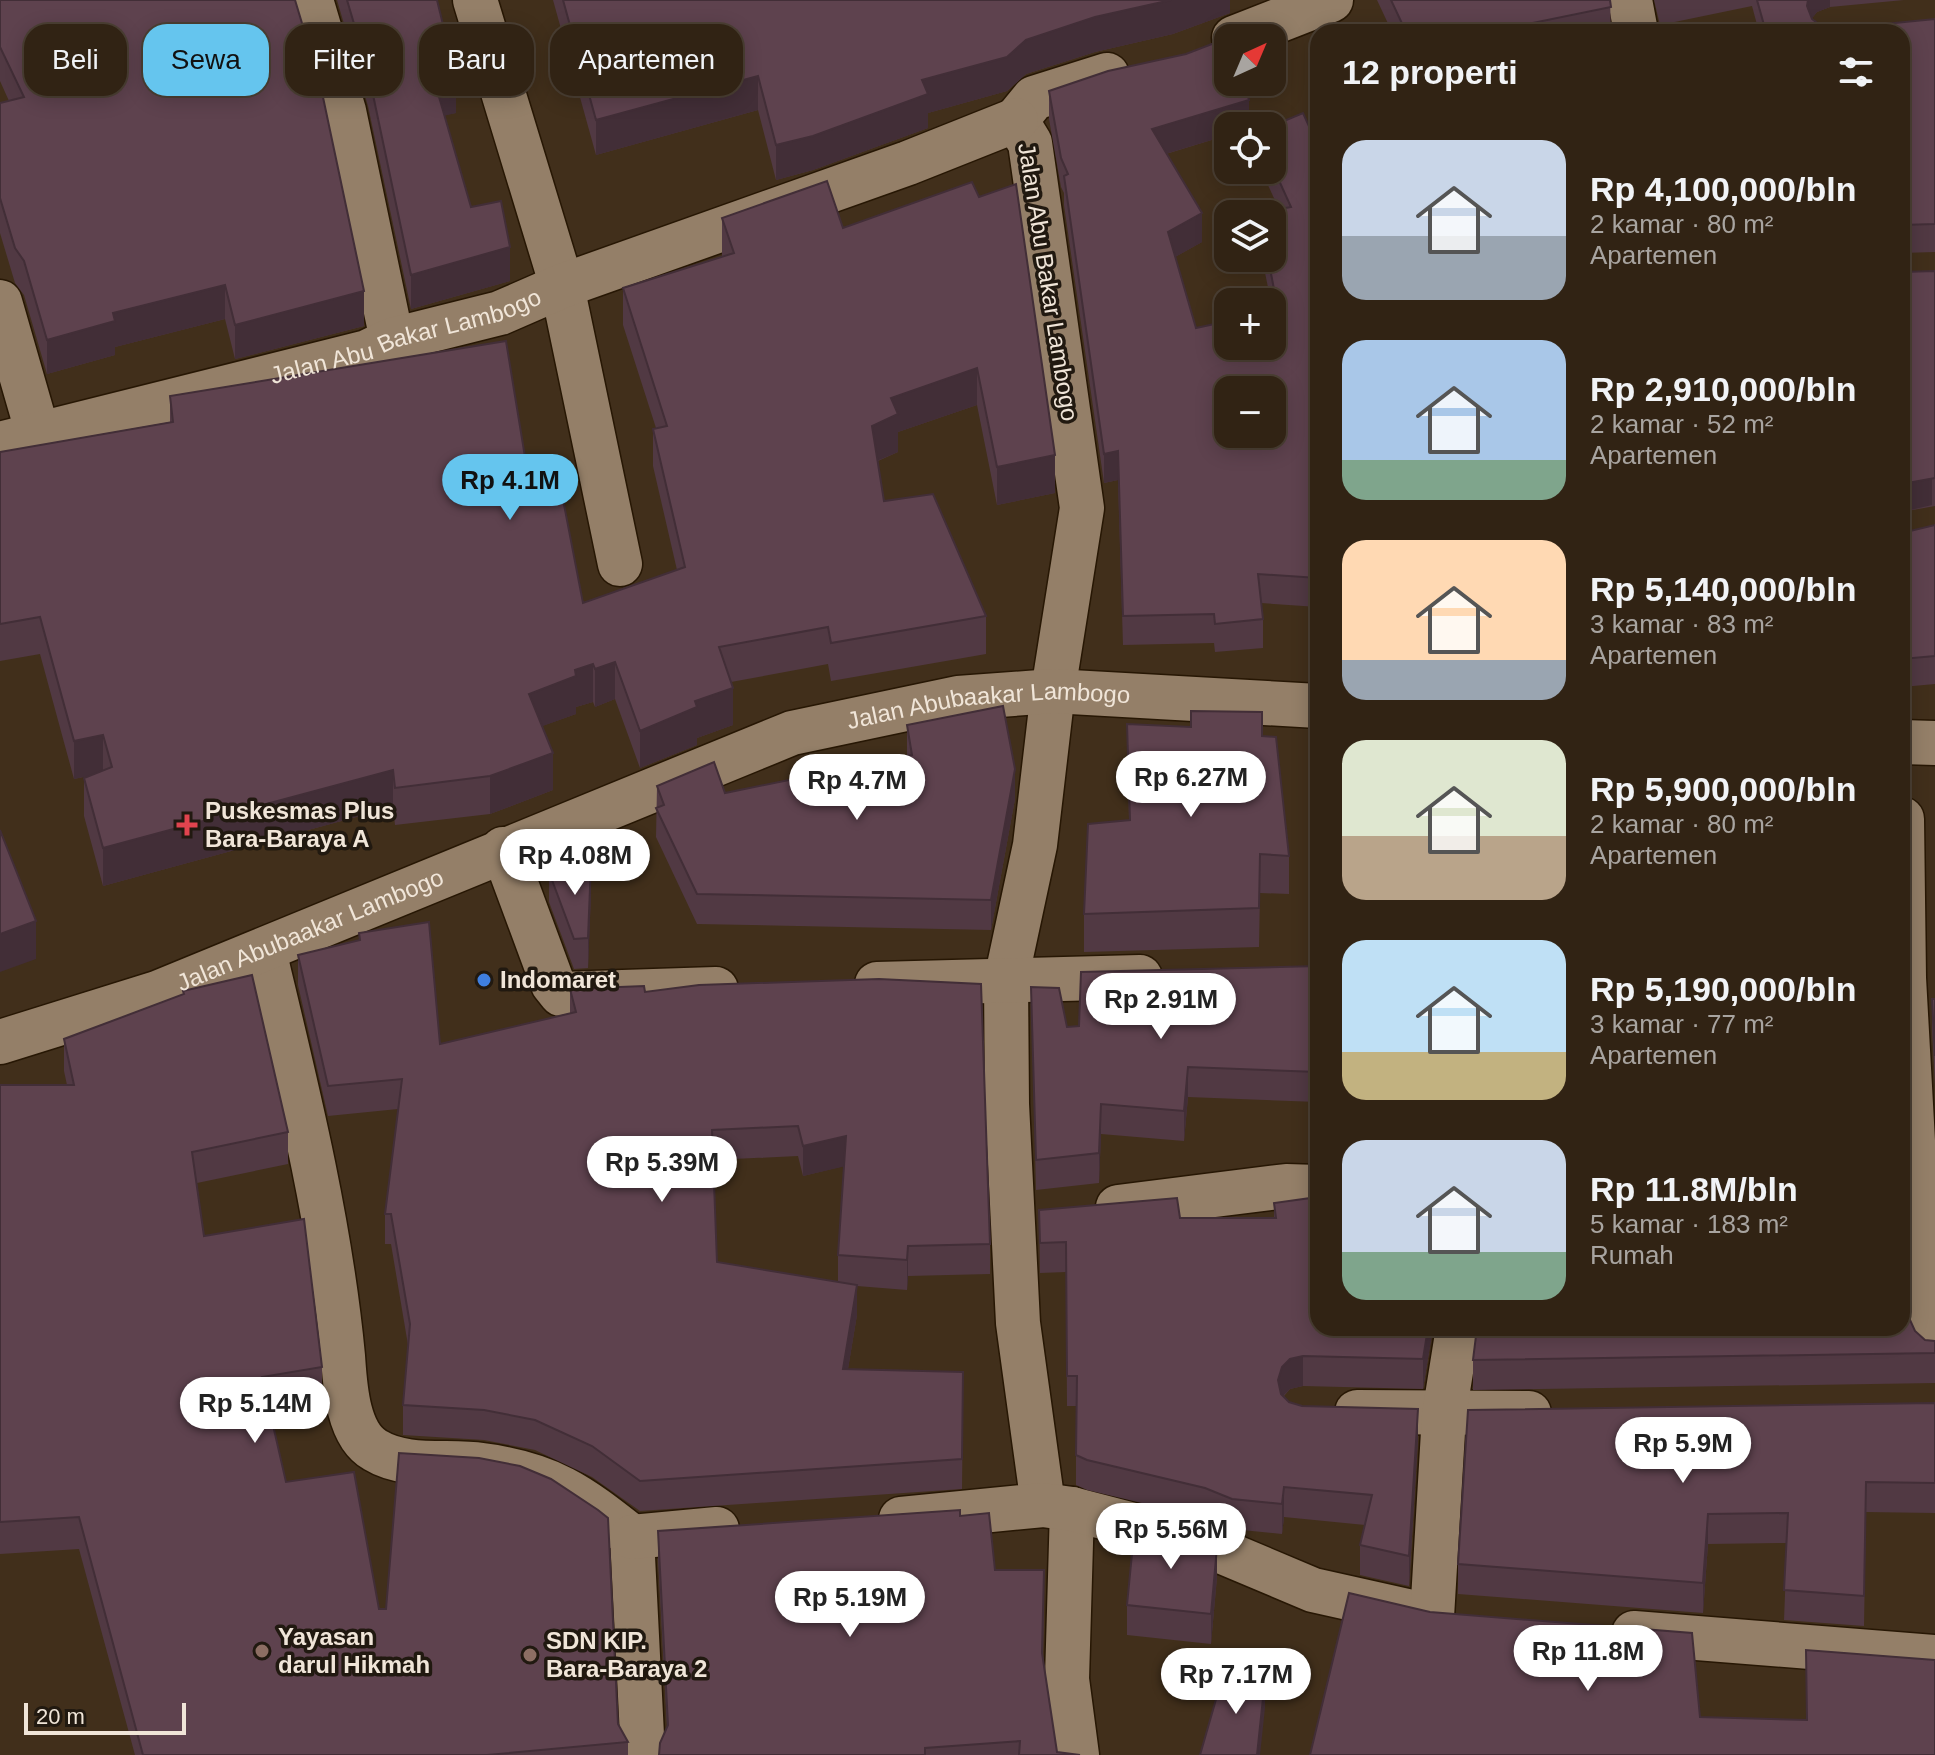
<!DOCTYPE html>
<html lang="id">
<head>
<meta charset="utf-8">
<style>
	body { margin:0; font-family:Helvetica,sans-serif; background:#392b1d; color:#f1f3f6; height:100vh; display:flex; flex-direction:column; font-size:30px; white-space:nowrap }
	* { box-sizing:border-box; margin:0 }
	p { font-size:26px; color:#a8a4a0 }
	.icon { flex:none; width:44px; height:44px; fill:none; stroke:currentColor; stroke-width:2; stroke-linecap:round; stroke-linejoin:round }
	.map { position:relative; flex:1; overflow:hidden }
	.details { position:absolute; left:1310px; top:24px; width:600px; height:1312px; display:flex; flex-direction:column; background:#312314; border-radius:24px; box-shadow:0 4px 20px #0003,0 0 0 2px #4c4034 }
	.details>* { flex:none }
	.hud { position:absolute; left:24px; top:24px; width:760px; height:72px; display:flex; gap:16px }
	.needle { width:52px; rotate:44deg }
	.controls { position:absolute; left:1214px; top:24px; display:grid; gap:16px }
	.controls a { display:grid; place-items:center; width:72px; height:72px; border-radius:16px; background:#312314; box-shadow:0 4px 20px #0003,0 0 0 2px #4c4034; font-size:40px }
	.scale { position:absolute; left:24px; bottom:20px; width:162px; box-sizing:border-box; padding-left:8px; border:4px solid #f0e5d8; border-top:0; font-size:22px; line-height:28px; white-space:nowrap; color:#f0e5d8; -webkit-text-stroke:6px #211910; paint-order:stroke }
	.price { position:absolute; translate:-50% -68px; padding:0 18px; border-radius:28px; background:#fff; color:#222; font-size:26px; line-height:52px; filter:drop-shadow(0 2px 4px #0008) }
	.price::after { content:''; position:absolute; left:50%; top:48px; width:24px; height:18px; margin-left:-12px; background:inherit; clip-path:polygon(0 0,100% 0,50% 100%) }
	.price.active { background:#65c5ee; color:#111 }
	ul { padding:0; list-style:none }
	li { display:flex; align-items:center; gap:24px; height:200px; padding:0 32px }
	li span { display:grid; place-items:center; flex:none; width:224px; height:160px; border-radius:24px; color:#555 }
	li>.icon { margin-inline-start:auto }
	span .icon { width:96px; height:96px; fill:#fffc; stroke-width:1 }
	li b { font-size:34px }
	h2 { display:flex; justify-content:space-between; align-items:center; height:96px; padding:0 32px; font-size:34px }
	.tag { padding:0 28px; border-radius:24px; background:#312314; box-shadow:0 4px 20px #0003,0 0 0 2px #4c4034; font-size:28px; line-height:72px }
	.tag.active { background:#65c5ee; color:#111 }
	.map>svg:first-child { display:block }
	.lines { fill:none; stroke-linecap:round; stroke-linejoin:round }
	.minor-casing { stroke:#271704; stroke-width:47 }
	.tertiary-casing { stroke:#271704; stroke-width:47 }
	.minor { stroke:#947f68; stroke-width:44 }
	.tertiary { stroke:#947f68; stroke-width:44 }
	.wall { fill:#513943; fill-rule:evenodd }
	.shaded-wall { fill:#422e37 }
	.building { fill:#5e424e; stroke:#422e37; stroke-width:2; fill-rule:evenodd }
	.health-dot { fill:#e0444e; stroke:#211910; stroke-width:3 }
	.shop-dot { fill:#3f7fe0; stroke:#211910; stroke-width:3 }
	.education-dot { fill:#8d6e63; stroke:#211910; stroke-width:3 }
	.labels { text-anchor:middle; stroke-width:7; stroke-linejoin:round; paint-order:stroke }
	.street-label { font-size:24px; fill:#f0e5d8; stroke:#211910 }
	.poi-label { font-size:24px; font-weight:bold; fill:#f0e5d8; stroke:#211910; text-anchor:start }
</style>
</head>
<body>
<div class="map">
<svg width="1935" height="1755" viewBox="0 0 1935 1755">
	<rect width="100%" height="100%" fill="#412f1b"/>
	<g class="lines">
		<g class="minor-casing">
			<g id="minor">
				<path d="M311,0L344,111L392,340"/>
				<path d="M475,0L562,286L620,564"/>
				<path d="M1630,0L1636,32"/>
				<path d="M1234,38L1331,0"/>
				<path d="M1016,120L1030,143L1082,508L1053,691L1035,845L1006,980L1007,1104L1018,1323L1043,1505"/>
				<path d="M1016,120L1034,98L1107,75"/>
				<path d="M0,302L38,434"/>
				<path id="s1" d="M0,444L367,352L392,340L500,313L562,286L908,163L1016,120"/>
				<path d="M1902,819L1904,978L1916,1195L1935,1347"/>
				<path d="M503,849L553,984L561,994L716,989"/>
				<path d="M264,951C296,1084 330,1219 343,1356C345,1384 347,1434 375,1450C406,1469 448,1460 482,1465C551,1474 579,1495 632,1537L643,1755"/>
				<path d="M877,984L1140,977"/>
				<path d="M1118,1207L1286,1186L1318,1187"/>
				<path d="M1357,1412L1529,1413"/>
				<path d="M1072,1509L1067,1679L1077,1755"/>
				<path d="M901,1519L1043,1505L1072,1509L1199,1542L1313,1590L1407,1611"/>
				<path d="M632,1537L717,1529"/>
				<path d="M1432,1617L1444,1415L1458,1328"/>
				<path d="M1634,1633L1935,1657"/>
			</g>
		</g>
		<g class="tertiary-casing">
			<g id="tertiary">
				<path d="M1902,742L1935,743"/>
				<path id="s2" d="M0,1042L157,993L792,733L958,698L1053,691L1318,706"/>
			</g>
		</g>
		<use href="#minor" class="minor"/>
		<use href="#tertiary" class="tertiary"/>
	</g>
	<path class="wall" d="M0,0L364,326L235,359L225,319L115,347V355L47,374L24,295L15,283L0,233V103L9,101L0,81Z
		M337,0H437L456,113L444,115L471,207L510,281L411,309L368,106Z
		M553,0H1230V13L1173,34L1095,52L1026,74L1007,91L928,113V128L813,170L776,180L758,110L596,155Z
		M1377,0H1610L1611,32H1392Z
		M1654,0H1904L1830,7L1817,12L1812,18L1821,26L1834,29L1935,19V252L1902,253V32H1759L1752,6L1660,25Z
		M1049,91L1249,126L1228,135L1166,154L1202,242L1175,257L1196,328L1273,311L1272,302H1271L1262,258H1272L1279,209L1261,170H1272V126L1318,146V607L1261,603L1263,619V648L1215,652L1214,643L1123,645L1118,480L1104,483L1064,205V193L1061,187L1049,119Z
		M972,182L1055,493L997,505L977,405L898,432V452L878,461L884,501L986,616V654L831,681L828,664L731,682L733,725L697,738V745L640,768L615,699L595,707L593,702L576,707V714L542,726L553,790L490,814L395,825L393,807L103,886L84,816V778L93,775L74,779L40,654L0,661V452L170,422V396L526,463L583,603L677,570L653,466V429L656,428L623,325V288L722,257V218L843,228Z
		M1935,271V506L1902,512V272Z
		M1935,525V684L1902,687V531L1906,532Z
		M1127,724L1262,736L1289,856V894L1260,893L1259,947L1084,952V914L1129,820Z
		M907,725L1015,799L991,930L697,924L656,837L657,786L725,793L907,756Z
		M549,872L591,893L588,968L574,969L549,902Z
		M359,933L440,1044L570,1013V989L645,992L990,1244V1274L908,1276L907,1290L857,1286V1315L848,1369L963,1402L962,1489L640,1511L592,1477L535,1450L484,1440L403,1435V1405L408,1345L391,1244H385V1214L398,1109L328,1116L298,985V955L359,940ZM798,1156L803,1176L844,1166L838,1255V1282L717,1262L713,1160Z
		M1318,966V1102L1188,1097L1184,1141L1101,1134L1099,1183L1036,1190L1031,987L1067,1027L1079,1026Z
		M183,991L288,1132V1164L197,1183L204,1236L322,1367V1398L269,1407L286,1482L379,1609L618,1724L628,1742V1755H135L79,1549L0,1554V1085H67L64,1071V1039L183,995Z
		M1932,999H1935V1086L1932,1029Z
		M1274,1203L1318,1328H1433L1423,1389L1303,1386L1290,1389L1284,1396L1289,1402L1418,1439L1409,1586L1360,1575V1545L1365,1525L1284,1517L1282,1534L1232,1529L1205,1518L1087,1490L1076,1485V1406H1067L1066,1272L1040,1273L1039,1210L1180,1218H1274Z
		M1910,1320L1915,1331L1925,1340L1935,1341V1383L1473,1390V1360Z
		M1935,1403V1513L1866,1512L1864,1626L1784,1620L1787,1543L1708,1544L1703,1613L1458,1594V1564Z
		M960,1516L995,1570L1044,1599L1043,1657L1057,1752L1080,1755H659L667,1728L658,1560V1531Z
		M1217,1577L1211,1644L1127,1635V1605Z"/>
	<path class="shaded-wall" d="M1171,0H1230V13L1173,34L1095,52L1026,74L1007,91L928,113V128L813,170L776,180V145L922,80L1026,40L1095,17Z
		M1808,0H1830V7L1817,12L1810,21L1807,6Z
		M758,76V110L596,155V120Z
		M456,78V113L435,118V83Z
		M1249,100V126H1228V135L1152,158V129Z
		M1202,213V242L1168,261V232Z
		M510,247V281L411,309V275Z
		M225,285V319L115,347V355L47,374V340L113,313Z
		M364,291V326L235,359V325Z
		M977,368V405L898,432V452L872,463V426L891,398Z
		M1118,451V480L1104,483V454Z
		M1055,455V493L997,505V467Z
		M1932,477V505L1902,512V484Z
		M615,662V699L595,707V669Z
		M593,664V702L576,707V714L529,731V694L575,670Z
		M733,688V725L697,738V745L640,768V731L695,701Z
		M103,735V773L74,779V741Z
		M553,753V790L490,814V776Z
		M1015,769V799L991,930V900Z
		M393,770V807L103,886V848Z
		M591,863V893L588,968V938Z
		M36,921V959L0,972V934Z
		M1188,1067V1097L1184,1141V1111Z
		M1101,1104V1134L1099,1183V1153Z
		M846,1136V1166L803,1176V1146Z
		M908,1246V1276L907,1290V1260Z
		M857,1285V1315L843,1399V1369Z
		M1428,1328H1433L1423,1389V1359Z
		M1303,1356V1386L1290,1389L1282,1397L1278,1380L1282,1367L1290,1359Z
		M1418,1409V1439L1409,1586V1556Z
		M1284,1487V1517L1282,1534V1504Z
		M1708,1514V1544L1703,1613V1583Z
		M1217,1547V1577L1211,1644V1614Z
		M1265,1679V1708L1260,1755H1257Z"/>
	<path class="building" d="M0,0H295L320,83L364,291L235,325L225,285L113,313L115,321L47,340L24,261L15,248L0,198V103L24,97L0,47Z
		M347,0H437L456,78L435,83L471,207L501,201L510,247L411,275L368,71Z
		M563,0H1171L1095,17L1026,40L1007,57L922,80L928,94L813,136L776,145L758,76L596,120Z
		M1391,0H1610L1611,7L1489,32H1406Z
		M1757,0H1808L1807,6L1812,19L1821,26L1834,29L1935,19V224L1902,225V32H1766Z
		M1230,37L1228,38V82H1244L1249,100L1152,129L1202,213L1168,232L1196,328L1228,321V346H1272V312L1278,310L1268,258H1272V214L1258,213L1291,207L1272,165V126L1303,113L1318,146V578L1258,574L1263,619L1215,624L1214,614L1123,616L1118,451L1104,454L1064,176L1068,174L1061,158L1049,91L1108,71L1186,54ZM1228,390H1272V434H1228Z
		M827,181L843,228L972,182L979,197L1016,184L1055,455L997,467L977,368L891,398L898,414L872,426L884,501L933,494L986,616L831,643L828,627L719,647L733,688L695,701L697,707L640,731L615,662L595,669L593,664L575,670L576,676L529,694L553,753L490,776L395,788L393,770L103,848L84,778L112,767L103,735L74,741L40,617L0,624V452L173,422L170,396L506,341L526,463L555,458L583,603L685,567L653,429L667,426L623,288L734,253L722,218Z
		M1935,271V478L1902,484V272Z
		M1935,525V656L1902,659V531L1906,532Z
		M1003,706L1015,769L991,900L697,894L656,808L664,805L657,786L714,762L725,793L912,755L907,725Z
		M1191,711L1262,712V736L1276,737L1289,856L1260,854L1259,908L1084,914L1088,824L1130,820L1127,724L1191,727Z
		M0,830L36,921L0,934Z
		M591,863L588,938L574,939L549,872Z
		M429,922L440,1044L576,1012L570,989L644,986L645,992L699,985L879,979L981,984L990,1244L908,1246L907,1260L838,1255L846,1136L803,1146L798,1126L712,1130L717,1262L857,1285L843,1369L963,1372L962,1459L640,1481L592,1446L535,1420L484,1410L403,1405L410,1324L391,1214H385L402,1079L328,1086L298,955L360,940L359,933Z
		M1318,966V1072L1188,1067L1184,1111L1101,1104L1099,1153L1036,1160L1031,987L1059,988L1067,1027L1079,1026L1081,972Z
		M252,975L288,1132L192,1152L204,1236L304,1219L322,1367L262,1377L286,1482L354,1472L379,1609H386L399,1453L479,1458L520,1466L551,1479L598,1510L608,1518L618,1724L628,1742L487,1755H143L79,1517L0,1522V1085H74L64,1039L184,994L183,991Z
		M1932,999H1935V1056Z
		M1318,1197V1328H1428L1423,1359L1303,1356L1290,1359L1282,1367L1278,1380L1281,1394L1289,1402L1302,1406L1418,1409L1409,1556L1360,1545L1372,1495L1284,1487L1282,1504L1232,1499L1205,1488L1087,1460L1076,1455L1077,1376H1067L1066,1242L1040,1243L1039,1210L1177,1198L1180,1218H1276L1274,1203Z
		M1902,1254L1910,1320L1915,1331L1925,1340L1935,1341V1353L1473,1360L1477,1328H1902Z
		M1935,1403V1483L1866,1482L1864,1596L1784,1590L1788,1513L1708,1514L1703,1583L1458,1564L1468,1410Z
		M960,1510V1516L989,1513L995,1570H1044L1042,1653L1057,1752L1080,1755H1019L1020,1741L925,1748V1755H659L660,1743L668,1725L658,1531Z
		M1135,1523L1191,1536L1217,1547L1211,1614L1127,1605Z
		M1349,1593L1430,1612L1692,1633L1700,1717L1807,1720L1806,1650L1935,1660V1755H1310Z
		M1225,1668L1265,1679L1257,1755H1200Z"/>
	<path class="health-dot" d="M183 813h8v8h8v8h-8v8h-8v-8h-8v-8h8z"/>
	<circle class="shop-dot" cx="484" cy="980" r="8"/>
	<g class="education-dot">
		<circle cx="262" cy="1651" r="8"/>
		<circle cx="530" cy="1655" r="8"/>
	</g>
	<g class="labels">
		<g class="street-label">
			<text transform="translate(1048 282) rotate(81)" y="8">Jalan Abu Bakar Lambogo</text>
			<text dy="8" stroke="none"><textPath href="#s1" startOffset="420">Jalan Abu Bakar Lambogo</textPath></text>
			<text dy="8" stroke="none"><textPath href="#s2" startOffset="1050">Jalan Abubaakar Lambogo</textPath></text>
			<text dy="8" stroke="none"><textPath href="#s2" startOffset="330">Jalan Abubaakar Lambogo</textPath></text>
		</g>
		<g class="poi-label">
			<text x="205" y="819">Puskesmas Plus<tspan x="205" dy="28">Bara-Baraya A</tspan></text>
			<text x="500" y="988">Indomaret</text>
			<text x="278" y="1645">Yayasan<tspan x="278" dy="28">darul Hikmah</tspan></text>
			<text x="546" y="1649">SDN KIP.<tspan x="546" dy="28">Bara-Baraya 2</tspan></text>
		</g>
	</g>
</svg>
<div class="controls">
<a><svg class="needle" viewBox="-14 -14 28 28"><path d="M0-13l5 13h-10z" fill="#e53935"/><path d="M0 13l5-13h-10z" fill="#a8a4a0"/></svg></a>
<a><svg class="icon" aria-label="locate" viewBox="0 0 24 24"><circle cx="12" cy="12" r="6"/><path d="M12 2v4M12 18v4M2 12h4M18 12h4"/></svg></a>
<a><svg class="icon" aria-label="layers" viewBox="0 0 24 24"><path d="M12 4l9 5-9 5-9-5zM3 14l9 5 9-5"/></svg></a>
<a>+</a>
<a>−</a>
</div>
<div class="scale">20 m</div>
<b class="price active" style="left:510px;top:522px">Rp 4.1M</b>
<b class="price" style="left:1191px;top:819px">Rp 6.27M</b>
<b class="price" style="left:857px;top:822px">Rp 4.7M</b>
<b class="price" style="left:575px;top:897px">Rp 4.08M</b>
<b class="price" style="left:1161px;top:1041px">Rp 2.91M</b>
<b class="price" style="left:662px;top:1204px">Rp 5.39M</b>
<b class="price" style="left:255px;top:1445px">Rp 5.14M</b>
<b class="price" style="left:1683px;top:1485px">Rp 5.9M</b>
<b class="price" style="left:1171px;top:1571px">Rp 5.56M</b>
<b class="price" style="left:850px;top:1639px">Rp 5.19M</b>
<b class="price" style="left:1588px;top:1693px">Rp 11.8M</b>
<b class="price" style="left:1236px;top:1716px">Rp 7.17M</b>
<div class="hud">
<a class="tag">Beli</a>
<a class="tag active">Sewa</a>
<a class="tag">Filter</a>
<a class="tag">Baru</a>
<a class="tag">Apartemen</a>
</div>
<section class="details">
<h2>12 properti<svg class="icon" aria-label="filters" viewBox="0 0 24 24"><path d="M4 7h16M4 17h16"/><circle cx="9" cy="7" r="2"/><circle cx="15" cy="17" r="2"/></svg></h2>
<ul>
<li><span style="background:linear-gradient(#c9d6e8 60%,#9aa5b1 0)"><svg class="icon" aria-label="home" viewBox="0 0 24 24"><path d="M3 11l9-7 9 7M6 9v11h12V9"/></svg></span><div><b>Rp 4,100,000/bln</b><p>2 kamar · 80 m²</p><p>Apartemen</p></div></li>
<li><span style="background:linear-gradient(#a9c7e8 75%,#7fa58c 0)"><svg class="icon" aria-label="home" viewBox="0 0 24 24"><path d="M3 11l9-7 9 7M6 9v11h12V9"/></svg></span><div><b>Rp 2,910,000/bln</b><p>2 kamar · 52 m²</p><p>Apartemen</p></div></li>
<li><span style="background:linear-gradient(#ffd9b3 75%,#9aa5b1 0)"><svg class="icon" aria-label="home" viewBox="0 0 24 24"><path d="M3 11l9-7 9 7M6 9v11h12V9"/></svg></span><div><b>Rp 5,140,000/bln</b><p>3 kamar · 83 m²</p><p>Apartemen</p></div></li>
<li><span style="background:linear-gradient(#dfe7d0 60%,#b9a48a 0)"><svg class="icon" aria-label="home" viewBox="0 0 24 24"><path d="M3 11l9-7 9 7M6 9v11h12V9"/></svg></span><div><b>Rp 5,900,000/bln</b><p>2 kamar · 80 m²</p><p>Apartemen</p></div></li>
<li><span style="background:linear-gradient(#bfe0f5 70%,#c2b280 0)"><svg class="icon" aria-label="home" viewBox="0 0 24 24"><path d="M3 11l9-7 9 7M6 9v11h12V9"/></svg></span><div><b>Rp 5,190,000/bln</b><p>3 kamar · 77 m²</p><p>Apartemen</p></div></li>
<li><span style="background:linear-gradient(#c9d6e8 70%,#7fa58c 0)"><svg class="icon" aria-label="home" viewBox="0 0 24 24"><path d="M3 11l9-7 9 7M6 9v11h12V9"/></svg></span><div><b>Rp 11.8M/bln</b><p>5 kamar · 183 m²</p><p>Rumah</p></div></li>
</ul>
</section>
</div>
</body>
</html>
